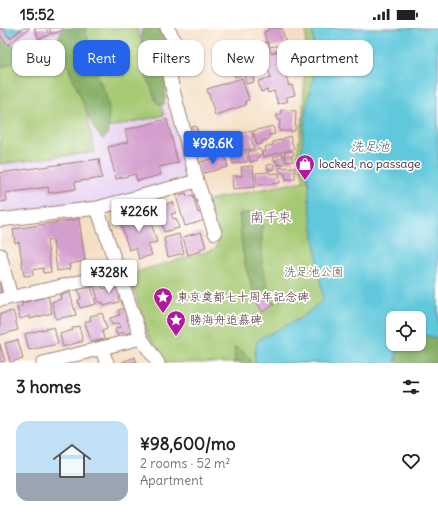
<!DOCTYPE html>
<html lang="en">
<head>
<meta charset="utf-8">
<style>
	body { margin:0; font-family:Delius,"Klee One",sans-serif; background:#f6f6f6; color:#202124; height:100vh; display:flex; flex-direction:column; font-size:15px; white-space:nowrap }
	* { box-sizing:border-box; margin:0 }
	p { font-size:13px; color:#757577 }
	.icon { flex:none; width:22px; height:22px; fill:none; stroke:currentColor; stroke-width:2; stroke-linecap:round; stroke-linejoin:round }
	.map { position:relative; height:335px; overflow:hidden }
	.sheet { display:flex; flex-direction:column; background:#fff; flex:1 }
	.sheet>* { flex:none }
	.hud { position:absolute; left:12px; top:12px; width:414px; height:36px; display:flex; gap:8px }
	.tools { position:absolute; left:386px; top:283px; display:grid; gap:8px }
	.tools a { display:grid; place-items:center; width:40px; height:40px; border-radius:8px; background:#fff; box-shadow:0 1px 3px #0004; font-size:20px }
	.price { position:absolute; translate:-50% -34px; padding:0 9px; border-radius:4px; background:#fff; color:#222; font-size:13px; line-height:26px; filter:drop-shadow(0 1px 2px #0008) }
	.price::after { content:''; position:absolute; left:50%; top:24px; width:12px; height:9px; margin-left:-6px; background:inherit; clip-path:polygon(0 0,100% 0,50% 100%) }
	.price.active { background:#2563eb; color:#fff }
	ul { padding:0; list-style:none }
	li { display:flex; align-items:center; gap:12px; height:100px; padding:0 16px }
	li+li { border-top:1px solid #e0e0e0 }
	li span { display:grid; place-items:center; flex:none; width:112px; height:80px; border-radius:12px; color:#555 }
	li>.icon { margin-inline-start:auto }
	span .icon { width:48px; height:48px; fill:#fffc; stroke-width:1 }
	li b { font-size:17px }
	h2 { display:flex; justify-content:space-between; align-items:center; height:48px; padding:0 16px; font-size:17px }
	.tag { padding:0 14px; border-radius:12px; background:#fff; box-shadow:0 1px 3px #0004; font-size:14px; line-height:36px }
	.tag.active { background:#2563eb; color:#fff }
	.status { display:flex; justify-content:space-between; align-items:center; height:28px; padding:0 20px; background:#fff; direction:ltr }
	.status svg { height:11px; fill:currentColor }
	.map>svg:first-child { display:block }
	.built { fill:#e7d2f0 }
	.green { fill:#a6c973; stroke:#78744f; fill-rule:evenodd }
	.forest { fill:#84ad65; stroke:#676648 }
	.water { fill:#5fc8db; stroke:#547483 }
	.building { fill:#d49fcd }
	.lines { fill:none; stroke-linecap:round; stroke-linejoin:round }
	.minor-casing { stroke:#9f7f78; stroke-width:15 }
	.minor { stroke:#fff; stroke-width:13 }
	.labels { text-anchor:middle; stroke-width:3.5; stroke-linejoin:round; paint-order:stroke }
	.poi-label { font-size:12px; fill:#4a1f2b; stroke:#fff; text-anchor:start }
	.park-label { font-size:12px; fill:#6a5a44; stroke:#fff }
	.water-label { font-size:13px; font-style:italic; fill:#515a69; stroke:#fff }
	.quarter-label { font-size:14px; fill:#7a4c64; stroke:#fff }
</style>
</head>
<body>
<div class="status"><b>15:52</b><svg viewBox="0 0 49 12"><path d="M0 12V9h3v3zM5 12V6h3v6zM10 12V3h3v9zM15 12V0h3v12zM26 1h20v11H26zM47 4h2v5h-2z"/></svg></div>
<div class="map">
<svg width="438" height="335" viewBox="0 0 438 335">
	<rect width="100%" height="100%" fill="#fff"/>
	<filter id="ink" filterUnits="userSpaceOnUse"><feTurbulence type="fractalNoise" baseFrequency=".025" numOctaves="2"/><feDisplacementMap in="SourceGraphic" scale="8" xChannelSelector="R" yChannelSelector="G"/><feConvolveMatrix kernelMatrix="1 2 1 2 8 2 1 2 1" color-interpolation-filters="sRGB"/></filter>
	<filter id="wash" filterUnits="userSpaceOnUse"><feTurbulence type="fractalNoise" baseFrequency=".012" numOctaves="4" result="noise"/><feDisplacementMap in="SourceGraphic" scale="16" xChannelSelector="R" yChannelSelector="G"/><feGaussianBlur stdDeviation="0.9" result="paint"/><feColorMatrix in="noise" values="0 0 0 0 0 0 0 0 0 0 0 0 0 0 0 0 0 1.4 0 .05"/><feComposite in="paint" operator="in"/></filter>
	<g filter="url(#wash)">
		<rect width="100%" height="100%" fill="#f4dfc4"/>
		<path class="built" d="M0,0H158L153,37L192,151L93,176L0,188Z"/>
		<path class="green" d="M80,0H137L164,87L104,101Z
			M306,0H438V335H166L148,307L129,246L215,221L219,212L208,172L304,153L297,126L303,88ZM393,290H419V316H393Z
			M73,21L95,124L0,136V34Z"/>
		<path class="forest" d="M64,0H85L100,54L106,67L109,81L108,105L103,112L94,101L65,32L62,16L58,9Z
			M144,0H164L166,4L165,32L161,36C167,49 167,63 164,77L157,75L147,50L141,3Z
			M0,6H2C14,16 19,19 14,35L0,39Z
			M262,183V236L268,260L254,265L246,240L242,220L239,186Z
			M419,301L438,306V335H398L395,325L396,316H419Z
			M234,319L239,321L250,330L251,335H233L235,333Z"/>
		<path class="water" d="M2,0H23L10,10Z
			M313,0H438V310L419,306V290H393V316H398L395,335H255V323L257,313L265,308L301,290L323,272L309,172V155L301,128L306,80L317,33L313,12Z"/>
		<g id="blocks">
			<path class="building" d="M0,0H2L10,10L23,0H30L8,17L0,7Z
				M34,0H46L49,7L39,11Z
				M49,0H64V2L51,6Z
				M268,0H282L286,16L270,19L268,14L271,25L283,22L288,41L290,40L292,47L286,48L289,58L292,57L295,67L286,69L288,73L278,76L274,63L268,65L267,62L261,64L258,53L271,50L268,41L252,45L254,54L246,56L244,46L235,49L232,39L238,38V35L246,33L247,35L251,34L252,38L264,35L258,21L262,20L261,17L267,15L264,4L268,3Z
				M199,16L200,24L186,25L185,17Z
				M202,29L203,36L189,37V30Z
				M242,50L249,72L245,73L246,77L215,87L207,61Z
				M281,82L296,83L295,103H279L280,92H277V86L280,87Z
				M167,91L178,135L159,139L161,147L137,153L135,146L116,151L108,119L128,114L125,102Z
				M196,98L198,105L190,107L188,100Z
				M273,98L275,106L269,107V111L262,113V116L257,117L253,103Z
				M251,103L253,109L251,110L254,121L245,122L248,133L233,136L227,108Z
				M290,108L294,121L263,129L262,124L266,123L265,119L273,117V114L284,111V110Z
				M196,112L199,119L192,122L189,114Z
				M260,121L262,126L259,127V129H257L258,132L250,134L248,124Z
				M293,123L294,127L291,128L293,133L286,134L284,125Z
				M282,126L284,136L277,137L276,132L274,133L273,129Z
				M225,127L228,139L200,146L197,135Z
				M99,131L102,150L75,154L76,161L49,165L48,159L6,165L7,173L0,174V145Z
				M274,136V141L268,142L267,137Z
				M253,138L255,159L233,161L232,148H242L241,139Z
				M295,139V151H286L285,146L279,142L278,140Z
				M269,144L270,146L279,145L280,155L257,157L256,145Z
				M186,165L187,169L193,167L198,185L202,184L205,192L185,198L176,168Z
				M173,174L176,185L171,186L173,191L176,190L179,200L164,204L158,178Z
				M147,182L157,214L148,216L152,227L139,231L136,220L129,222L119,190Z
				M79,191L85,233L69,236L70,241L57,243L53,212L47,213L51,244L43,245V240L32,242L33,247L24,248L19,214L15,215L13,201Z
				M201,204L206,219L200,221L201,223L188,227L183,209Z
				M179,206L184,225L168,229L164,210Z
				M0,249L6,265L0,266Z
				M119,253L124,268L118,270L119,274L104,278L103,274L99,275L94,258L101,255L103,261L112,258L111,255Z
				M91,258L96,276L80,280L78,272L81,271L78,262Z
				M70,265L76,287L56,291L52,274L61,271L60,267Z
				M48,268L52,285L30,291V288L20,291L17,279L22,278V275Z
				M268,268L274,277L263,284L257,275Z
				M126,280L133,304L126,306L125,304L117,307L115,301L120,299L119,295L112,297L110,290L120,287L118,282Z
				M13,283L18,302L0,307V286Z
				M102,285L107,301L102,303L104,311L91,314L85,294L91,292L90,288Z
				M79,298L83,313L63,319L60,306L73,302L72,300Z
				M54,299L58,316L29,322L25,306Z
				M18,312L23,331L10,334L5,315Z
				M0,316L5,333L0,334Z
				M135,329L137,335H123L122,334Z"/>
		</g>
	</g>
	<g filter="url(#ink)">
		<use href="#blocks" fill-opacity="0" stroke="#9f7f78" stroke-width="1"/>
		<g class="lines">
			<g class="minor-casing">
				<path id="minor" d="M167,0L178,18V22L169,40L172,58L197,153L215,205
					M97,180L141,310L158,335
					M0,192L97,180L197,153
					M0,227L11,269
					M0,272L120,245
					M101,320L107,335
					M43,335L141,310"/>
			</g>
			<use href="#minor" class="minor"/>
		</g>
	</g>
	<defs>
		<g id="shop-pin" transform="scale(1)"><path d="M0 17L-7.5 6A9.5 9.5 0 1 1 7.5 6Z" fill="#b5179e" stroke="#fff"/><path d="M-5-2.5h2.3a2.7 3.5 0 0 1 5.4 0H5L5.5 6h-11ZM-1.5-2.5h3a1.5 2.3 0 0 0-3 0Z" fill="#fff"/></g>
		<g id="sight-pin" transform="scale(1)"><path d="M0 17L-7.5 6A9.5 9.5 0 1 1 7.5 6Z" fill="#b5179e" stroke="#fff"/><path d="M0-6L1.8-2.2L6-1.7L2.9 1.2L3.7 5.4L0 3.3L-3.7 5.4L-2.9 1.2L-6-1.7L-1.8-2.2Z" fill="#fff"/></g>
	</defs>
	<g fill-rule="evenodd">
		<use href="#shop-pin" x="305" y="136"/>
		<use href="#sight-pin" x="163" y="269"/>
		<use href="#sight-pin" x="176" y="292"/>
	</g>
	<g class="labels">
		<g class="poi-label">
			<text x="319" y="140">locked, no passage</text>
			<text x="177" y="273">東京奠都七十周年記念碑</text>
			<text x="190" y="296">勝海舟追慕碑</text>
		</g>
		<g class="park-label">
			<text x="314" y="248">洗足池公園</text>
		</g>
		<g class="water-label">
			<text x="370" y="123">洗足池</text>
		</g>
		<g class="quarter-label">
			<text x="271" y="194">南千束</text>
		</g>
	</g>
</svg>
<div class="tools">
<a><svg class="icon" aria-label="locate" viewBox="0 0 24 24"><circle cx="12" cy="12" r="6"/><path d="M12 2v4M12 18v4M2 12h4M18 12h4"/></svg></a>
</div>
<b class="price active" style="left:213px;top:137px">¥98.6K</b>
<b class="price" style="left:139px;top:205px">¥226K</b>
<b class="price" style="left:109px;top:266px">¥328K</b>
<div class="hud">
<a class="tag">Buy</a>
<a class="tag active">Rent</a>
<a class="tag">Filters</a>
<a class="tag">New</a>
<a class="tag">Apartment</a>
</div>
</div>
<section class="sheet">
<h2>3 homes<svg class="icon" aria-label="filters" viewBox="0 0 24 24"><path d="M4 7h16M4 17h16"/><circle cx="9" cy="7" r="2"/><circle cx="15" cy="17" r="2"/></svg></h2>
<ul>
<li><span style="background:linear-gradient(#bfe0f5 65%,#9aa5b1 0)"><svg class="icon" aria-label="home" viewBox="0 0 24 24"><path d="M3 11l9-7 9 7M6 9v11h12V9"/></svg></span><div><b>¥98,600/mo</b><p>2 rooms · 52 m²</p><p>Apartment</p></div><svg class="icon" aria-label="heart" viewBox="0 0 24 24"><path d="M12 20l-8-8c-3-5 5-10 8-4 3-6 11-1 8 4z"/></svg></li>
</ul>
</section>
</body>
</html>
